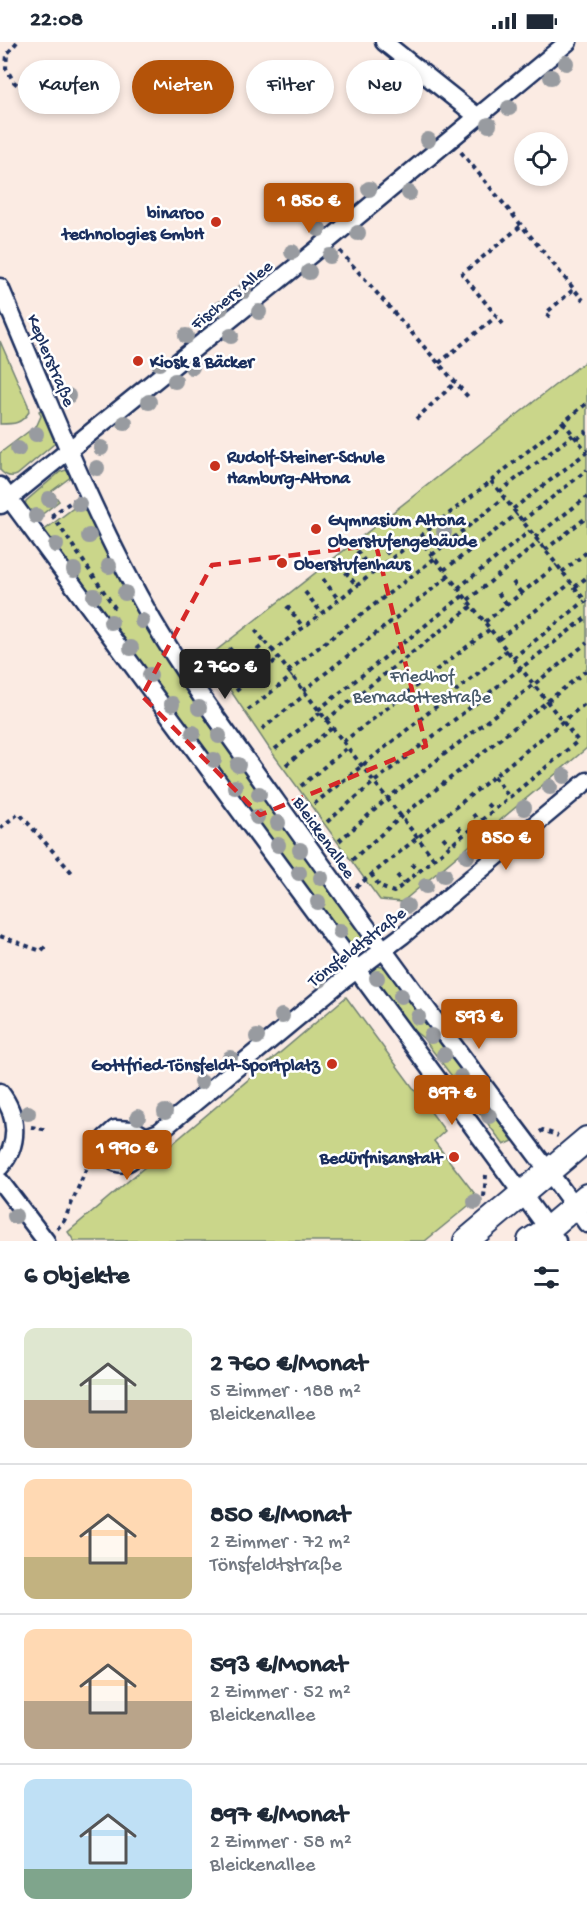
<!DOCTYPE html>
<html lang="de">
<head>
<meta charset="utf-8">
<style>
	body { margin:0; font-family:"Gochi Hand",sans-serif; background:#f2f2f3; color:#1f2937; height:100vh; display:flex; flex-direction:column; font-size:22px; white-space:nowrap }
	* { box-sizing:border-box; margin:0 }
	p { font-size:20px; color:#747a83 }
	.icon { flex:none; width:33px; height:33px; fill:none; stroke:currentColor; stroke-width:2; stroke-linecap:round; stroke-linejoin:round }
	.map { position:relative; height:1199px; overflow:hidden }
	.sheet { display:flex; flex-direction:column; background:#fff; flex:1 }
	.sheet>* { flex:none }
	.hud { position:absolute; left:18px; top:18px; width:552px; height:54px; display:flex; gap:12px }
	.fabs { position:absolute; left:514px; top:90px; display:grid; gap:12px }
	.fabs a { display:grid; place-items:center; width:54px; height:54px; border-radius:50%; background:#fff; box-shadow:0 3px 9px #0003; font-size:30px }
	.price { position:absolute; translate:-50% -51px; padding:0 14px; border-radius:6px; background:#b45309; color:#fff; font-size:20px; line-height:39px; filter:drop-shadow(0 2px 3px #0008) }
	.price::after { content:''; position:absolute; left:50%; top:36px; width:18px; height:14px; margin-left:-9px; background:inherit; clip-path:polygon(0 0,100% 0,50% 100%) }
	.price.on { background:#222; color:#fff }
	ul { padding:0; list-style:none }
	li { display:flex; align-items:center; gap:18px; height:150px; padding:0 24px }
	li+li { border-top:2px solid #e0e1e3 }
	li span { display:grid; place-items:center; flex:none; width:168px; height:120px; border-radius:12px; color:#555 }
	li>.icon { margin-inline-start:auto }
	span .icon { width:72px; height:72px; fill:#fffc; stroke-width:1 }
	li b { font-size:26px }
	h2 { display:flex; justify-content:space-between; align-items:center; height:72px; padding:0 24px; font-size:26px }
	.tag { padding:0 21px; border-radius:27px; background:#fff; box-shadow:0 3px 9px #0003; font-size:21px; line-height:54px }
	.tag.on { background:#b45309; color:#fff }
	.status { display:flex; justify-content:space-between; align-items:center; height:42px; padding:0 30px; background:#fff; direction:ltr }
	.status svg { height:16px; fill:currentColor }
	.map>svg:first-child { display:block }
	.green { fill:#cad68a; stroke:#728274; stroke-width:1.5 }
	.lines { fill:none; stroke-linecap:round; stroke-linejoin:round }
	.minor-casing { stroke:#1b2f5e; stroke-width:21 }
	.secondary-casing { stroke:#1b2f5e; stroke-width:28 }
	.path { stroke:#1b2f5e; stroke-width:4; stroke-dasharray:4.5 4.5; stroke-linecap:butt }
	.minor { stroke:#fff; stroke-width:16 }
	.secondary { stroke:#fff; stroke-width:24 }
	.tree { fill:#989ba0 }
	.marked { fill:none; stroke:#d62828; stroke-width:4.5; stroke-dasharray:12 8; stroke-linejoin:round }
	.poi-dot { fill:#c8321e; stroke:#fff; stroke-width:2 }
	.labels { text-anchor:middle; stroke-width:5; stroke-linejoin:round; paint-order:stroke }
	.poi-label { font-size:18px; font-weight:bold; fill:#1b2f5e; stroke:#fff; text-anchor:start }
	.street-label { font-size:18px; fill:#1b2f5e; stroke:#fff }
	.park-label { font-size:18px; fill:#475969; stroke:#fff }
</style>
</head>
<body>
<div class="status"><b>22:08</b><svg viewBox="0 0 49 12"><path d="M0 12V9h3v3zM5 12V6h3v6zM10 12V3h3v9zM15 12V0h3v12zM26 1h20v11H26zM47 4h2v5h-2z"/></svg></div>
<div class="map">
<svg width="587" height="1199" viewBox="0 0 587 1199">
	<rect width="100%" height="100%" fill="#fbebe3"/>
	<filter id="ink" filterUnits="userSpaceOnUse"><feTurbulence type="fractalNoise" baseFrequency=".0167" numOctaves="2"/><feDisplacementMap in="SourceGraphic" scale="12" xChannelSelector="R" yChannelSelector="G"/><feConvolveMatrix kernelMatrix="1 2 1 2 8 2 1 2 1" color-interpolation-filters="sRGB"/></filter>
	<g filter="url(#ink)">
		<path class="green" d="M0,299L28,363L29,370C21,382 14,382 0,382Z
			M587,318V706L402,860L380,858L271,709L208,615Z
			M42,367L55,399L54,402L17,433C10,436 5,434 0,428V411L37,383L41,374L39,369Z
			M66,428L72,434L52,449L59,459L35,478L25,463L26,459L60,430Z
			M84,458L368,899L361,907L352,909L42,490Z
			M378,924L389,927L513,1099L504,1103L423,996L409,985L369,931Z
			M346,955L445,1089L434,1099L478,1156L425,1199H74L68,1190Z"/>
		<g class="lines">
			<g class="minor-casing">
				<path id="minor" d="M384,0L478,75
					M0,245C48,358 92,473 153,579C190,642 234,700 276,759C339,847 402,935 467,1021C507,1075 548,1127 587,1182
					M0,444L557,1199
					M1,463L330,197L568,0
					M0,1050C18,1073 20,1103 0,1125
					M146,1095L134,1088L115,1087L105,1096C102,1111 114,1128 130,1119C139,1114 143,1104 146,1095L159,1090L343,938L403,893L587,739
					M0,1139L46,1199"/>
			</g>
			<g class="secondary-casing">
				<path id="secondary" d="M466,1199L587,1097
					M530,1199L548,1187L587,1154"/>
			</g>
			<path class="path" d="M17,0L7,12L6,26L14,40L48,67L75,70
				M461,110L583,258
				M340,209L469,356
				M550,275L546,271L574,247
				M503,282L462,232L522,183
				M439,321L497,274
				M416,377L455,341
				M563,380L587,410
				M577,397L587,389
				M491,439L587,561
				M499,450L573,393
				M513,467L587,410
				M52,473L117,569
				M51,474L74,458
				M522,479L587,428
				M374,495L391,515
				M535,495L587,455
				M545,508L587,475
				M357,509L373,530
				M432,513L504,456
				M340,523L356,543
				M444,528L517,472
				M562,530L587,510
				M323,537L338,557
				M513,540L521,551
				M575,545L587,535
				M458,546L530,489
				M305,550L321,570
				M498,551L507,562
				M468,558L539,500
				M287,564L303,585
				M485,580L557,523
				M255,588L266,601
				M499,597L571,541
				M229,606L249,629
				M513,616L585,559
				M288,629L435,516
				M239,630L224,612L216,620L225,632L266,601L273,609
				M236,649L279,616
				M303,649L449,534
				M248,668L292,634
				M318,668L464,553
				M326,678L472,564
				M262,687L306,652
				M343,700L490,587
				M275,707L320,671
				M286,723L332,686
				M494,734L509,755
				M301,744L347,706
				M314,762L507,608
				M487,762L493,768
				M473,772L479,780
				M327,780L374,740L587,575
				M458,785L464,792
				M0,786L19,771L74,833
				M443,795L450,803
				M339,799L387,757L587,601
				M434,817L273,609L491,439L587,361
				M352,818L401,775L587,628
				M412,822L419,829
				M371,832L380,845L394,850L578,699L417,494
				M397,833L404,841
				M356,845L587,660
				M0,894L41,909L46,904
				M31,1085L48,1088
				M540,1090L543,1088L558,1094
				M484,1155L486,1133
				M57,1187L64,1179L91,1116"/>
			<use href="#minor" class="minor"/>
			<use href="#secondary" class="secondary"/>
		</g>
		<g class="tree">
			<circle cx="566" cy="21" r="8"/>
			<circle cx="551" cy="35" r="8"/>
			<circle cx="509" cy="66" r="8"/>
			<circle cx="489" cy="83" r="8"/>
			<circle cx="428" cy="98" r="8"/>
			<circle cx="369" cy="147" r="8"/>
			<circle cx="409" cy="151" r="8"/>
			<circle cx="319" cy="187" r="8"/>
			<circle cx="358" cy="191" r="8"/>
			<circle cx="292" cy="210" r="8"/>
			<circle cx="330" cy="214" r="8"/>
			<circle cx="309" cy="230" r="8"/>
			<circle cx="244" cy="249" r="8"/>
			<circle cx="221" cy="266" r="8"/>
			<circle cx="259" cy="270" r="8"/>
			<circle cx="186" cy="294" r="8"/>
			<circle cx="231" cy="294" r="8"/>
			<circle cx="159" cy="321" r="8"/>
			<circle cx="192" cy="325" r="8"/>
			<circle cx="175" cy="339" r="8"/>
			<circle cx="68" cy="354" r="8"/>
			<circle cx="149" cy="360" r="8"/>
			<circle cx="125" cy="381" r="8"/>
			<circle cx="36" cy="392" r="8"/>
			<circle cx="101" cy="406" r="8"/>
			<circle cx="18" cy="407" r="8"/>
			<circle cx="97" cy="426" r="8"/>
			<circle cx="49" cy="457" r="8"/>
			<circle cx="79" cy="462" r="8"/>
			<circle cx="36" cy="474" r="8"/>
			<circle cx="444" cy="490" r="8"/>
			<circle cx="89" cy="494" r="8"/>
			<circle cx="56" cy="503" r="8"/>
			<circle cx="109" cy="524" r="8"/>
			<circle cx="74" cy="528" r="8"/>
			<circle cx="125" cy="551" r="8"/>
			<circle cx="94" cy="554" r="8"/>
			<circle cx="142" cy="579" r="8"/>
			<circle cx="111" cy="580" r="8"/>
			<circle cx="131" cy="606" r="8"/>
			<circle cx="150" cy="633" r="8"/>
			<circle cx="172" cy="662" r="8"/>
			<circle cx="199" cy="666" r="8"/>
			<circle cx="193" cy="691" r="8"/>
			<circle cx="219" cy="694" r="8"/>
			<circle cx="214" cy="718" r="8"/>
			<circle cx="238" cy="723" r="8"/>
			<circle cx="564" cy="734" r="8"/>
			<circle cx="235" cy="745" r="8"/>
			<circle cx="550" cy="745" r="8"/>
			<circle cx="259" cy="752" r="8"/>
			<circle cx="524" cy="766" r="8"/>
			<circle cx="257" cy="775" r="8"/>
			<circle cx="278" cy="781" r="8"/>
			<circle cx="485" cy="800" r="8"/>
			<circle cx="278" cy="803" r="8"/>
			<circle cx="300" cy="808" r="8"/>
			<circle cx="467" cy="814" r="8"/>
			<circle cx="299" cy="831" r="8"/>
			<circle cx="444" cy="833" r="8"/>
			<circle cx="321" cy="836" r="8"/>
			<circle cx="426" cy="844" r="8"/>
			<circle cx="318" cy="860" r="8"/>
			<circle cx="407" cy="864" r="8"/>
			<circle cx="340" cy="889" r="8"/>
			<circle cx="377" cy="936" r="8"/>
			<circle cx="320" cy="938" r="8"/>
			<circle cx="401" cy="954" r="8"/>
			<circle cx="282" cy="974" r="8"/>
			<circle cx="418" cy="975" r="8"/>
			<circle cx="431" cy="994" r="8"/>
			<circle cx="257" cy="995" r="8"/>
			<circle cx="444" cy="1013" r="8"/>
			<circle cx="230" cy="1016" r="8"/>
			<circle cx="461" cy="1035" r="8"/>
			<circle cx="201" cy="1040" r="8"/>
			<circle cx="477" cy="1060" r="8"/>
			<circle cx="165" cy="1070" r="8"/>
			<circle cx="28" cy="1071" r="8"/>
			<circle cx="489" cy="1074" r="8"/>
			<circle cx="138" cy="1075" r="8"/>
			<circle cx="122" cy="1105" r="8"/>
			<circle cx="475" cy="1160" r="8"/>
			<circle cx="15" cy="1174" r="8"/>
		</g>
	</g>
	<path class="marked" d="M376,503L426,704L260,773L142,654L212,523Z"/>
	<g class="poi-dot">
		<circle cx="216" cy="180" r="6"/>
		<circle cx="138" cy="319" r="6"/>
		<circle cx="215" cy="424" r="6"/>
		<circle cx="316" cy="487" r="6"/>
		<circle cx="282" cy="521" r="6"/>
		<circle cx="332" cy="1022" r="6"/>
		<circle cx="454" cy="1115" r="6"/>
	</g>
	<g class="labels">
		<g class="poi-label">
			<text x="204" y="176" text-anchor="end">binaroo<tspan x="204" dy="21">technologies GmbH</tspan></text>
			<text x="150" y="325">Kiosk &amp; Bäcker</text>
			<text x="227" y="420">Rudolf-Steiner-Schule<tspan x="227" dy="21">Hamburg-Altona</tspan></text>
			<text x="328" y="483">Gymnasium Altona<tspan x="328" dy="21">Oberstufengebäude</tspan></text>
			<text x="294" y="527">Oberstufenhaus</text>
			<text x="320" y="1028" text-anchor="end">Gottfried-Tönsfeldt-Sportplatz</text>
			<text x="442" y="1121" text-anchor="end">Bedürfnisanstalt</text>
		</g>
		<g class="street-label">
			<text transform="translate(231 252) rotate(-39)" y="6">Fischers Allee</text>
			<text transform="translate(52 318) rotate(67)" y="6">Keplerstraße</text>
			<text transform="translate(325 795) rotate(55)" y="6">Bleickenallee</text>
			<text transform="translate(356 904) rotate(-38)" y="6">Tönsfeldtstraße</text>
		</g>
		<g class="park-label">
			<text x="422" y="639">Friedhof<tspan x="422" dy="21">Bernadottestraße</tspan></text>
		</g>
	</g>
</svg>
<div class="fabs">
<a><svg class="icon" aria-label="locate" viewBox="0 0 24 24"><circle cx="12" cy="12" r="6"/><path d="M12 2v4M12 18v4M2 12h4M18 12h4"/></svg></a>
</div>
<b class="price" style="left:309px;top:192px">1 850 €</b>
<b class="price on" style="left:225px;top:658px">2 760 €</b>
<b class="price" style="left:506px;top:829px">850 €</b>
<b class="price" style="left:479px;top:1008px">593 €</b>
<b class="price" style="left:452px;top:1084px">897 €</b>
<b class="price" style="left:127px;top:1139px">1 990 €</b>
<div class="hud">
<a class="tag">Kaufen</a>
<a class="tag on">Mieten</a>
<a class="tag">Filter</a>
<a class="tag">Neu</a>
</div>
</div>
<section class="sheet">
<h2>6 Objekte<svg class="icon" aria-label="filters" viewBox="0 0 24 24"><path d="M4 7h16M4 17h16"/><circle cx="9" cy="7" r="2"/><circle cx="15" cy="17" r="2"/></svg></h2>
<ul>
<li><span style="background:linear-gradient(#dfe7d0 60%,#b9a48a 0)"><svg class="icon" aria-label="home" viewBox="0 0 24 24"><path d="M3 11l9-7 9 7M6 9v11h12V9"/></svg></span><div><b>2 760 €/Monat</b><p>5 Zimmer · 188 m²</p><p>Bleickenallee</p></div></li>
<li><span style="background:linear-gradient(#ffd9b3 65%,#c2b280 0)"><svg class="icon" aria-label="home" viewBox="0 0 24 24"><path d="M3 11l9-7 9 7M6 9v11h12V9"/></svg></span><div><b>850 €/Monat</b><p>2 Zimmer · 72 m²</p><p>Tönsfeldtstraße</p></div></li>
<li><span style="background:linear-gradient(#ffd9b3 60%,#b9a48a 0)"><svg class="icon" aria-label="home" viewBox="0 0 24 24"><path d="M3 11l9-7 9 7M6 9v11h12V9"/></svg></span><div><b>593 €/Monat</b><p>2 Zimmer · 52 m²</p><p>Bleickenallee</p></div></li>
<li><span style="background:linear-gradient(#bfe0f5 75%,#7fa58c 0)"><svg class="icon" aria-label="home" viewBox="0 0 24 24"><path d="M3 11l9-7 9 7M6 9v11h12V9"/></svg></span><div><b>897 €/Monat</b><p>2 Zimmer · 58 m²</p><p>Bleickenallee</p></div></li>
</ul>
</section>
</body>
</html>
